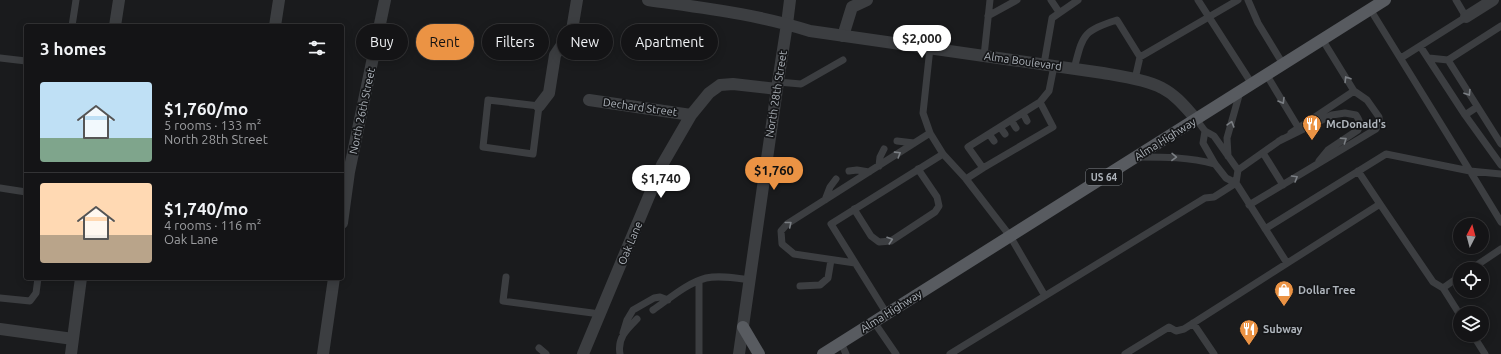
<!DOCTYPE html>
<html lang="en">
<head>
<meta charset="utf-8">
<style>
	body { margin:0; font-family:Ubuntu,sans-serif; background:#1d1d1f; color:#f1f3f6; height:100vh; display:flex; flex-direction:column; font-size:15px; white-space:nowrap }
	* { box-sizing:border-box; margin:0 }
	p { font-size:13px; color:#9d9ea1 }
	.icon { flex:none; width:22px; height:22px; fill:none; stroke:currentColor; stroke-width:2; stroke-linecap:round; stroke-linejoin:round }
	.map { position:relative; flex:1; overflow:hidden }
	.side { position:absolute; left:24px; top:24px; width:320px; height:256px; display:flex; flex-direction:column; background:#141416; border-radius:4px; box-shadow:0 2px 10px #0003,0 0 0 1px #333335 }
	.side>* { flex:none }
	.banner { position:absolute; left:356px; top:24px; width:380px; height:36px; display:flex; gap:8px }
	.needle { width:26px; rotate:6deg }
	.controls { position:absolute; left:1453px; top:218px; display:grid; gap:8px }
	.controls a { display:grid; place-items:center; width:36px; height:36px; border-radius:50%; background:#141416; box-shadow:0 2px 10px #0003,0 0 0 1px #333335; font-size:20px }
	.price { position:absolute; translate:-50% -34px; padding:0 9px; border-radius:14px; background:#fff; color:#222; font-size:13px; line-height:26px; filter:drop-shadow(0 1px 2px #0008) }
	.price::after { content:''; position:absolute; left:50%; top:24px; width:12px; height:9px; margin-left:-6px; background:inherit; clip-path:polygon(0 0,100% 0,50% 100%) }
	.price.on { background:#eb9344; color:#111 }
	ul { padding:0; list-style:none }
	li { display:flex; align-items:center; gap:12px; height:100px; padding:0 16px }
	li+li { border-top:1px solid #333335 }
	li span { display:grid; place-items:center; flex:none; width:112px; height:80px; border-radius:4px; color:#555 }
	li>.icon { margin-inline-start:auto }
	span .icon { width:48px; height:48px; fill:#fffc; stroke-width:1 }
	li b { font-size:17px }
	h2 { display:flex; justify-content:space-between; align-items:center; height:48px; padding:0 16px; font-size:17px }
	.pill { padding:0 14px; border-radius:18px; background:#141416; box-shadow:0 2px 10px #0003,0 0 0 1px #333335; font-size:14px; line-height:36px }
	.pill.on { background:#eb9344; color:#111 }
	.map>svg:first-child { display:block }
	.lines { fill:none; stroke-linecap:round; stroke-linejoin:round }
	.service { stroke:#3c3e41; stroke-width:7 }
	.minor { stroke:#3c3e41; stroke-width:12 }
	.tertiary { stroke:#3c3e41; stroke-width:12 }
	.primary { stroke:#585b60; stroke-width:12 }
	.oneway { stroke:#7b7f84 }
	.labels { text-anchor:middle; stroke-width:3.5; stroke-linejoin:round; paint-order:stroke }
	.shield { fill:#151618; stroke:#80858a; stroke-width:1 }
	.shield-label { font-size:10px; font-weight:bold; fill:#aeb4bb }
	.street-label { font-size:11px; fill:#aeb4bb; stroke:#151618 }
	.poi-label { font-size:11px; font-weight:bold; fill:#aeb4bb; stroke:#151618; text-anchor:start }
</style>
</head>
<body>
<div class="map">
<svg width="1501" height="354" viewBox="0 0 1501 354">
	<rect width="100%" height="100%" fill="#1a1b1d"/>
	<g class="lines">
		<path class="service" d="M1051,0L1059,12
			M1198,0L1252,84
			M1248,0L1258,23L1283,64
			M1370,9L1470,171L1501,174
			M988,16L1017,0
			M72,26L76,0
			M1420,46L1465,115L1501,165
			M930,48L923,113L930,133L943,154
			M984,56L990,0
			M1140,57L1238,0
			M0,58L26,61
			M1401,58L1466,17L1456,0
			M1429,58L1448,60L1501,26
			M1448,60L1501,144
			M1044,64L1052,18L1078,0
			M1074,69C1083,35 1082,31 1117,20L1140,57L1135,79
			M1266,74L1298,127
			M778,82L801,84L843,60
			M488,100L539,106L533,154L483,147Z
			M1023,113L1027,121
			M1465,115L1477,107
			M1011,120L1016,128
			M1000,127L1005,134
			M1205,131L1203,143L1215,164L1226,178L1236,183L1287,263
			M1291,133L1354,91
			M989,134L994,141
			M897,141L914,143
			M1279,141L1332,115L1345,113L1356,115C1360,121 1361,124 1358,130L1328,150L1319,161
			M1263,153L1283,185
			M1228,156L1227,138L1240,92
			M1138,157C1164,157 1189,157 1215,164
			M879,166L880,157L884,149
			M983,168L1053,127L1040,102
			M1238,170L1282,139
			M849,171L857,170L869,172
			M966,179L983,168L968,147L1040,102L1049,91L1054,66
			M0,188L26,192
			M825,200L830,187L836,179
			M1380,204L1433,282L1443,288L1460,276
			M1249,205L1376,129L1379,123V117L1367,100L1354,91L1322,39
			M854,209L871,236L879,242L891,241L935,212L939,206L937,197L918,169
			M1265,229L1386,154L1470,171L1501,222
			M855,263L794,254L782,244L781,231L787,224L930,133
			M1471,269L1501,249
			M506,277L503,301L600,314
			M699,281V354
			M800,286L820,285L828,278L831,260
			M1443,288L1460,315
			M0,298L30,301L36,293L38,278
			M653,310C669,299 687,283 706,278C720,275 736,278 750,280
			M887,314L831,224L943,154L966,179L1010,236L1045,296
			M874,322L896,354
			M1193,323L1214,354
			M623,333L627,320L633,310L654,298L660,297L668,300
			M1473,335L1485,354
			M841,343L846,354
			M539,348L546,354
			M620,354C617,338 627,329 637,319
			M950,354L1205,198L1214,197L1236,183L1238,170L1214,136L1205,131L1196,119
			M1125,354L1169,327L1176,331L1184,329L1380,204L1358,171"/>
		<path class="minor" d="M1466,17L1493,0
			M787,24L790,0
			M115,26L119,0
			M275,26L279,0
			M843,36L852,7L867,0
			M589,100L691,115
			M539,106L549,93L555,55L572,30L577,0
			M342,223L349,172L385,0
			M0,329L73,339
			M71,354L81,278
			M323,354L334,278
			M583,354L662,165L691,115L709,93L720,85L733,84L777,89"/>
		<path class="tertiary" d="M648,0C703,8 757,14 810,31L1103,73C1120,76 1148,80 1162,88C1176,95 1186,108 1196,119
			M739,354L778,82L787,24"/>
		<path class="primary" d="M743,327L759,354
			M823,354L1385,0"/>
	</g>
	<defs><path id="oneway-chevron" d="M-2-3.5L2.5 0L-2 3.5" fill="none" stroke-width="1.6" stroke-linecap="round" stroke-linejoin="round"/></defs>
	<g class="oneway">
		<use href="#oneway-chevron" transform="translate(1347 79) rotate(-122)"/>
		<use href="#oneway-chevron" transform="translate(1468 93) rotate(58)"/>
		<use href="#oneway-chevron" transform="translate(1282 101) rotate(59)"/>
		<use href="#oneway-chevron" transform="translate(1231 124) rotate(-74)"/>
		<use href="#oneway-chevron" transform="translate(1344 140) rotate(-34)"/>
		<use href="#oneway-chevron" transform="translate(898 154) rotate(-32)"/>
		<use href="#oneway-chevron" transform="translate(1174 157) rotate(1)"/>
		<use href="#oneway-chevron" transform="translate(1295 178) rotate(-31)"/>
		<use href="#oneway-chevron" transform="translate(789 224) rotate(-39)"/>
		<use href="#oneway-chevron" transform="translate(890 240) rotate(-18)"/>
	</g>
	<defs>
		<g id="restaurant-pin" transform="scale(1)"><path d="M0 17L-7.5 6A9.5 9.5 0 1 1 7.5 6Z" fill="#eb9344" stroke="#151618"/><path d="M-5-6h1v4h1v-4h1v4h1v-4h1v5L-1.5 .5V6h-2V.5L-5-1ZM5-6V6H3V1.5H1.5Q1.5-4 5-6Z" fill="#fff"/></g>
		<g id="shop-pin" transform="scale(1)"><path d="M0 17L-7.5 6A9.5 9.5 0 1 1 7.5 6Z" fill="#eb9344" stroke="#151618"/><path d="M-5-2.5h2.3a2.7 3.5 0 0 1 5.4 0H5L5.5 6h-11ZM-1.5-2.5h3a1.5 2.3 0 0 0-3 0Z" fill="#fff"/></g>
	</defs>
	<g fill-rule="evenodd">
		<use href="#restaurant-pin" x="1312" y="124"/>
		<use href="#shop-pin" x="1284" y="290"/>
		<use href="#restaurant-pin" x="1249" y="329"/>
	</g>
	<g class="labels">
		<rect class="shield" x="1086" y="169" width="36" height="16" rx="3"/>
		<g class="shield-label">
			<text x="1104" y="181">US 64</text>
		</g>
		<g class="street-label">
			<text transform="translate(1023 61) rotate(8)" y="4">Alma Boulevard</text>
			<text transform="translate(776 94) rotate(-81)" y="4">North 28th Street</text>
			<text transform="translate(640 107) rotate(8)" y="4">Dechard Street</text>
			<text transform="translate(362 111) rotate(-78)" y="4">North 26th Street</text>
			<text transform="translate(1165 139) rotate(-32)" y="4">Alma Highway</text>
			<text transform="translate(630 243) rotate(-67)" y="4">Oak Lane</text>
			<text transform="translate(891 311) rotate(-32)" y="4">Alma Highway</text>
		</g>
		<g class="poi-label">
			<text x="1326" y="128">McDonald's</text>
			<text x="1298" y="294">Dollar Tree</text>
			<text x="1263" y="333">Subway</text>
		</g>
	</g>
</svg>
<div class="controls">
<a><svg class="needle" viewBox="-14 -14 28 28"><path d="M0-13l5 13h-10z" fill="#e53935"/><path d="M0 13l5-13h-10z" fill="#9d9ea1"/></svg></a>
<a><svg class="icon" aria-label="locate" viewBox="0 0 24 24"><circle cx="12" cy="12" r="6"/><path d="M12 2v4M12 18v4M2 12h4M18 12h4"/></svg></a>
<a><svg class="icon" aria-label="layers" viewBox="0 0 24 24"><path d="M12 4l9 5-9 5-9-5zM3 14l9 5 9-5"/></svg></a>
</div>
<b class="price" style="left:922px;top:59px">$2,000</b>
<b class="price on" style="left:774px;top:191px">$1,760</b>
<b class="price" style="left:661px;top:199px">$1,740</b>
<div class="banner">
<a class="pill">Buy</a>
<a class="pill on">Rent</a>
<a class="pill">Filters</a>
<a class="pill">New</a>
<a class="pill">Apartment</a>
</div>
<section class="side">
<h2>3 homes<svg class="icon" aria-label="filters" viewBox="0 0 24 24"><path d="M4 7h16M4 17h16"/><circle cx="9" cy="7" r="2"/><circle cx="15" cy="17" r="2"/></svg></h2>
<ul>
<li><span style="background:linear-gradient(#bfe0f5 70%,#7fa58c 0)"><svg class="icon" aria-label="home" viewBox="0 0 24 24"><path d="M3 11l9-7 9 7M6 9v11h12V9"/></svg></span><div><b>$1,760/mo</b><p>5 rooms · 133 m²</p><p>North 28th Street</p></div></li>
<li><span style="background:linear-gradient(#ffd9b3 65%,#b9a48a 0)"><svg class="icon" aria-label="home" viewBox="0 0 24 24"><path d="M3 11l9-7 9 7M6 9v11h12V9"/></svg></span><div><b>$1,740/mo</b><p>4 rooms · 116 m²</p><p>Oak Lane</p></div></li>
</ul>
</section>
</div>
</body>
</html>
